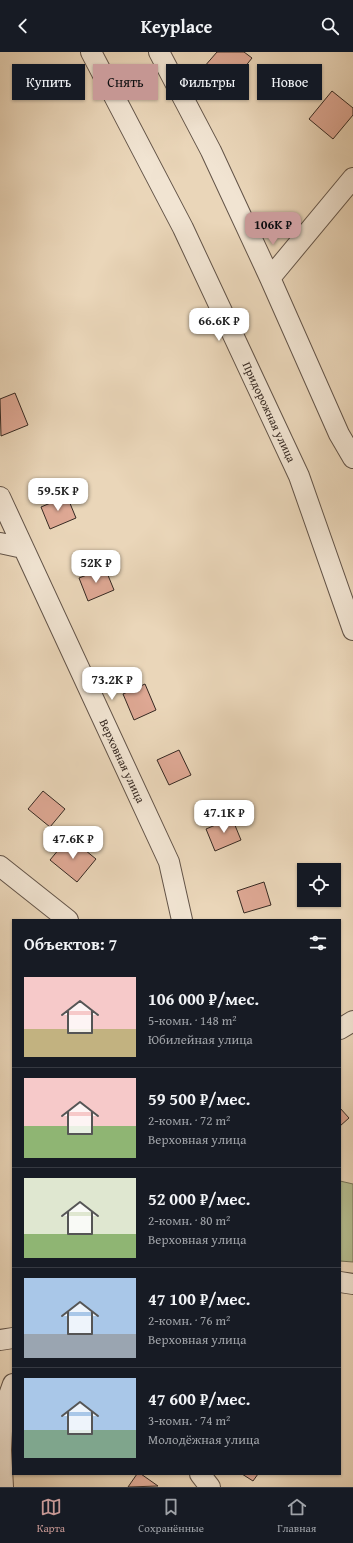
<!DOCTYPE html>
<html lang="ru">
<head>
<meta charset="utf-8">
<style>
	body { margin:0; font-family:"Gentium Book Plus",serif; background:#20242c; color:#f1f3f6; height:100vh; display:flex; flex-direction:column; font-size:15px; white-space:nowrap }
	* { box-sizing:border-box; margin:0 }
	p { font-size:13px; color:#9ea1a6 }
	.icon { flex:none; width:22px; height:22px; fill:none; stroke:currentColor; stroke-width:2; stroke-linecap:round; stroke-linejoin:round }
	.map { position:relative; flex:1; overflow:hidden }
	.side { position:absolute; left:12px; top:867px; width:329px; height:556px; display:flex; flex-direction:column; background:#171b24; border-radius:0px; box-shadow:0 1px 3px #0004 }
	.side>* { flex:none }
	.banner { position:absolute; left:12px; top:12px; width:329px; height:36px; display:flex; gap:8px }
	.fabs { position:absolute; left:297px; top:811px; display:grid; gap:8px }
	.fabs a { display:grid; place-items:center; width:44px; height:44px; border-radius:0px; background:#171b24; box-shadow:0 1px 3px #0004; font-size:20px }
	.price { position:absolute; translate:-50% -34px; padding:0 9px; border-radius:8px; background:#fff; color:#222; font-size:13px; line-height:26px; filter:drop-shadow(0 1px 2px #0008) }
	.price::after { content:''; position:absolute; left:50%; top:24px; width:12px; height:9px; margin-left:-6px; background:inherit; clip-path:polygon(0 0,100% 0,50% 100%) }
	.price.current { background:#c59692; color:#111 }
	ul { padding:0; list-style:none }
	li { display:flex; align-items:center; gap:12px; height:100px; padding:0 12px }
	li+li { border-top:1px solid #363941 }
	li span { display:grid; place-items:center; flex:none; width:112px; height:80px; border-radius:0px; color:#555 }
	li>.icon { margin-inline-start:auto }
	span .icon { width:48px; height:48px; fill:#fffc; stroke-width:1 }
	li b { font-size:17px }
	h2 { display:flex; justify-content:space-between; align-items:center; height:48px; padding:0 12px; font-size:17px }
	.tag { padding:0 14px; border-radius:0px; background:#171b24; box-shadow:0 1px 3px #0004; font-size:14px; line-height:36px }
	.tag.current { background:#c59692; color:#111 }
	header { display:flex; justify-content:space-between; align-items:center; height:52px; padding:0 12px; background:#171b24; font-size:18px; font-weight:700 }
	.dock { display:flex; justify-content:space-around; align-items:center; height:56px; border-top:1px solid #363941; background:#171b24; font-size:11px; color:#9ea1a6 }
	.dock a { display:grid; justify-items:center; gap:2px }
	.dock .current { color:#c59692 }
	.map>svg:first-child { display:block }
	.green { fill:#b5be91; stroke:#76745a }
	.building { fill:#dea894; stroke:#362922 }
	.lines { fill:none; stroke-linecap:round; stroke-linejoin:round }
	.minor-casing { stroke:#635448; stroke-width:22 }
	.minor { stroke:#f1e4d2; stroke-width:20 }
	.labels { text-anchor:middle; stroke-width:3; stroke-linejoin:round; paint-order:stroke }
	.street-label { font-size:12px; fill:#362922; stroke:#f1e4d2 }
</style>
</head>
<body>
<header><svg class="icon" aria-label="back" viewBox="0 0 24 24"><path d="M15 5l-7 7 7 7"/></svg>Keyplace<svg class="icon" aria-label="search" viewBox="0 0 24 24"><circle cx="10" cy="10" r="6"/><path d="M15 15l6 6"/></svg></header>
<div class="map">
<svg width="353" height="1435" viewBox="0 0 353 1435">
	<rect width="100%" height="100%" fill="#ead6b9"/>
	<filter id="stains"><feTurbulence type="fractalNoise" baseFrequency=".005" numOctaves="4"/><feColorMatrix values="0 0 0 0 .2 0 0 0 0 .09 0 0 0 0 .02 0 0 0 .5 -.17"/></filter>
	<radialGradient id="worn" r=".72"><stop offset=".6" stop-color="#630" stop-opacity="0"/><stop offset="1" stop-color="#630" stop-opacity=".3"/></radialGradient>
	<path class="green" d="M340,1129L353,1132V1210L340,1209Z"/>
	<path class="building" d="M217,0H244L252,6L229,35L204,15Z
		M332,39L353,56V63L333,87L309,67Z
		M15,341L28,373L1,384L0,347Z
		M67,444L76,466L50,477L41,455Z
		M105,516L114,538L88,549L79,526Z
		M145,632L156,658L134,668L123,642Z
		M179,698L191,723L169,733L157,708Z
		M43,739L65,757L50,775L28,757Z
		M232,766L241,788L215,799L206,777Z
		M69,785L96,807L77,830L50,808Z
		M264,830L271,853L244,861L237,839Z
		M340,1056L349,1066L340,1074Z
		M137,1422H141L158,1434L128,1435Z
		M242,1422H258L253,1429Z"/>
	<g class="lines">
		<g class="minor-casing">
			<path id="minor" d="M91,0L183,176L299,424L353,578
				M159,0L211,99L270,226L339,382L353,406
				M270,226L353,126
				M0,445L169,810L182,868
				M0,491L23,496
				M0,814L68,868
				M340,977L353,969
				M340,1230L353,1232
				M0,1288L13,1286
				M200,1422L210,1435
				M3,1435L1,1398L3,1360L13,1332"/>
		</g>
		<use href="#minor" class="minor"/>
	</g>
	<g class="labels">
		<g class="street-label">
			<text transform="translate(269 360) rotate(65)" y="4">Придорожная улица</text>
			<text transform="translate(122 709) rotate(65)" y="4">Верховная улица</text>
		</g>
	</g>
	<rect width="100%" height="100%" filter="url(#stains)"/>
	<rect width="100%" height="100%" fill="url(#worn)"/>
</svg>
<div class="fabs">
<a><svg class="icon" aria-label="locate" viewBox="0 0 24 24"><circle cx="12" cy="12" r="6"/><path d="M12 2v4M12 18v4M2 12h4M18 12h4"/></svg></a>
</div>
<b class="price current" style="left:273px;top:194px">106K ₽</b>
<b class="price" style="left:219px;top:290px">66.6K ₽</b>
<b class="price" style="left:58px;top:460px">59.5K ₽</b>
<b class="price" style="left:96px;top:532px">52K ₽</b>
<b class="price" style="left:112px;top:649px">73.2K ₽</b>
<b class="price" style="left:224px;top:782px">47.1K ₽</b>
<b class="price" style="left:73px;top:808px">47.6K ₽</b>
<div class="banner">
<a class="tag">Купить</a>
<a class="tag current">Снять</a>
<a class="tag">Фильтры</a>
<a class="tag">Новое</a>
</div>
<section class="side">
<h2>Объектов: 7<svg class="icon" aria-label="filters" viewBox="0 0 24 24"><path d="M4 7h16M4 17h16"/><circle cx="9" cy="7" r="2"/><circle cx="15" cy="17" r="2"/></svg></h2>
<ul>
<li><span style="background:linear-gradient(#f6c9c9 65%,#c2b280 0)"><svg class="icon" aria-label="home" viewBox="0 0 24 24"><path d="M3 11l9-7 9 7M6 9v11h12V9"/></svg></span><div><b>106 000 ₽/мес.</b><p>5-комн. · 148 m²</p><p>Юбилейная улица</p></div></li>
<li><span style="background:linear-gradient(#f6c9c9 60%,#8fb573 0)"><svg class="icon" aria-label="home" viewBox="0 0 24 24"><path d="M3 11l9-7 9 7M6 9v11h12V9"/></svg></span><div><b>59 500 ₽/мес.</b><p>2-комн. · 72 m²</p><p>Верховная улица</p></div></li>
<li><span style="background:linear-gradient(#dfe7d0 70%,#8fb573 0)"><svg class="icon" aria-label="home" viewBox="0 0 24 24"><path d="M3 11l9-7 9 7M6 9v11h12V9"/></svg></span><div><b>52 000 ₽/мес.</b><p>2-комн. · 80 m²</p><p>Верховная улица</p></div></li>
<li><span style="background:linear-gradient(#a9c7e8 70%,#9aa5b1 0)"><svg class="icon" aria-label="home" viewBox="0 0 24 24"><path d="M3 11l9-7 9 7M6 9v11h12V9"/></svg></span><div><b>47 100 ₽/мес.</b><p>2-комн. · 76 m²</p><p>Верховная улица</p></div></li>
<li><span style="background:linear-gradient(#a9c7e8 65%,#7fa58c 0)"><svg class="icon" aria-label="home" viewBox="0 0 24 24"><path d="M3 11l9-7 9 7M6 9v11h12V9"/></svg></span><div><b>47 600 ₽/мес.</b><p>3-комн. · 74 m²</p><p>Молодёжная улица</p></div></li>
</ul>
</section>
</div>
<nav class="dock">
<a class="current"><svg class="icon" aria-label="map" viewBox="0 0 24 24"><path d="M3 6l6-2 6 2 6-2v14l-6 2-6-2-6 2zM9 4v14M15 6v14"/></svg>Карта</a>
<a><svg class="icon" aria-label="saved" viewBox="0 0 24 24"><path d="M7 4h10v16l-5-4-5 4z"/></svg>Сохранённые</a>
<a><svg class="icon" aria-label="home" viewBox="0 0 24 24"><path d="M3 11l9-7 9 7M6 9v11h12V9"/></svg>Главная</a>
</nav>
</body>
</html>
